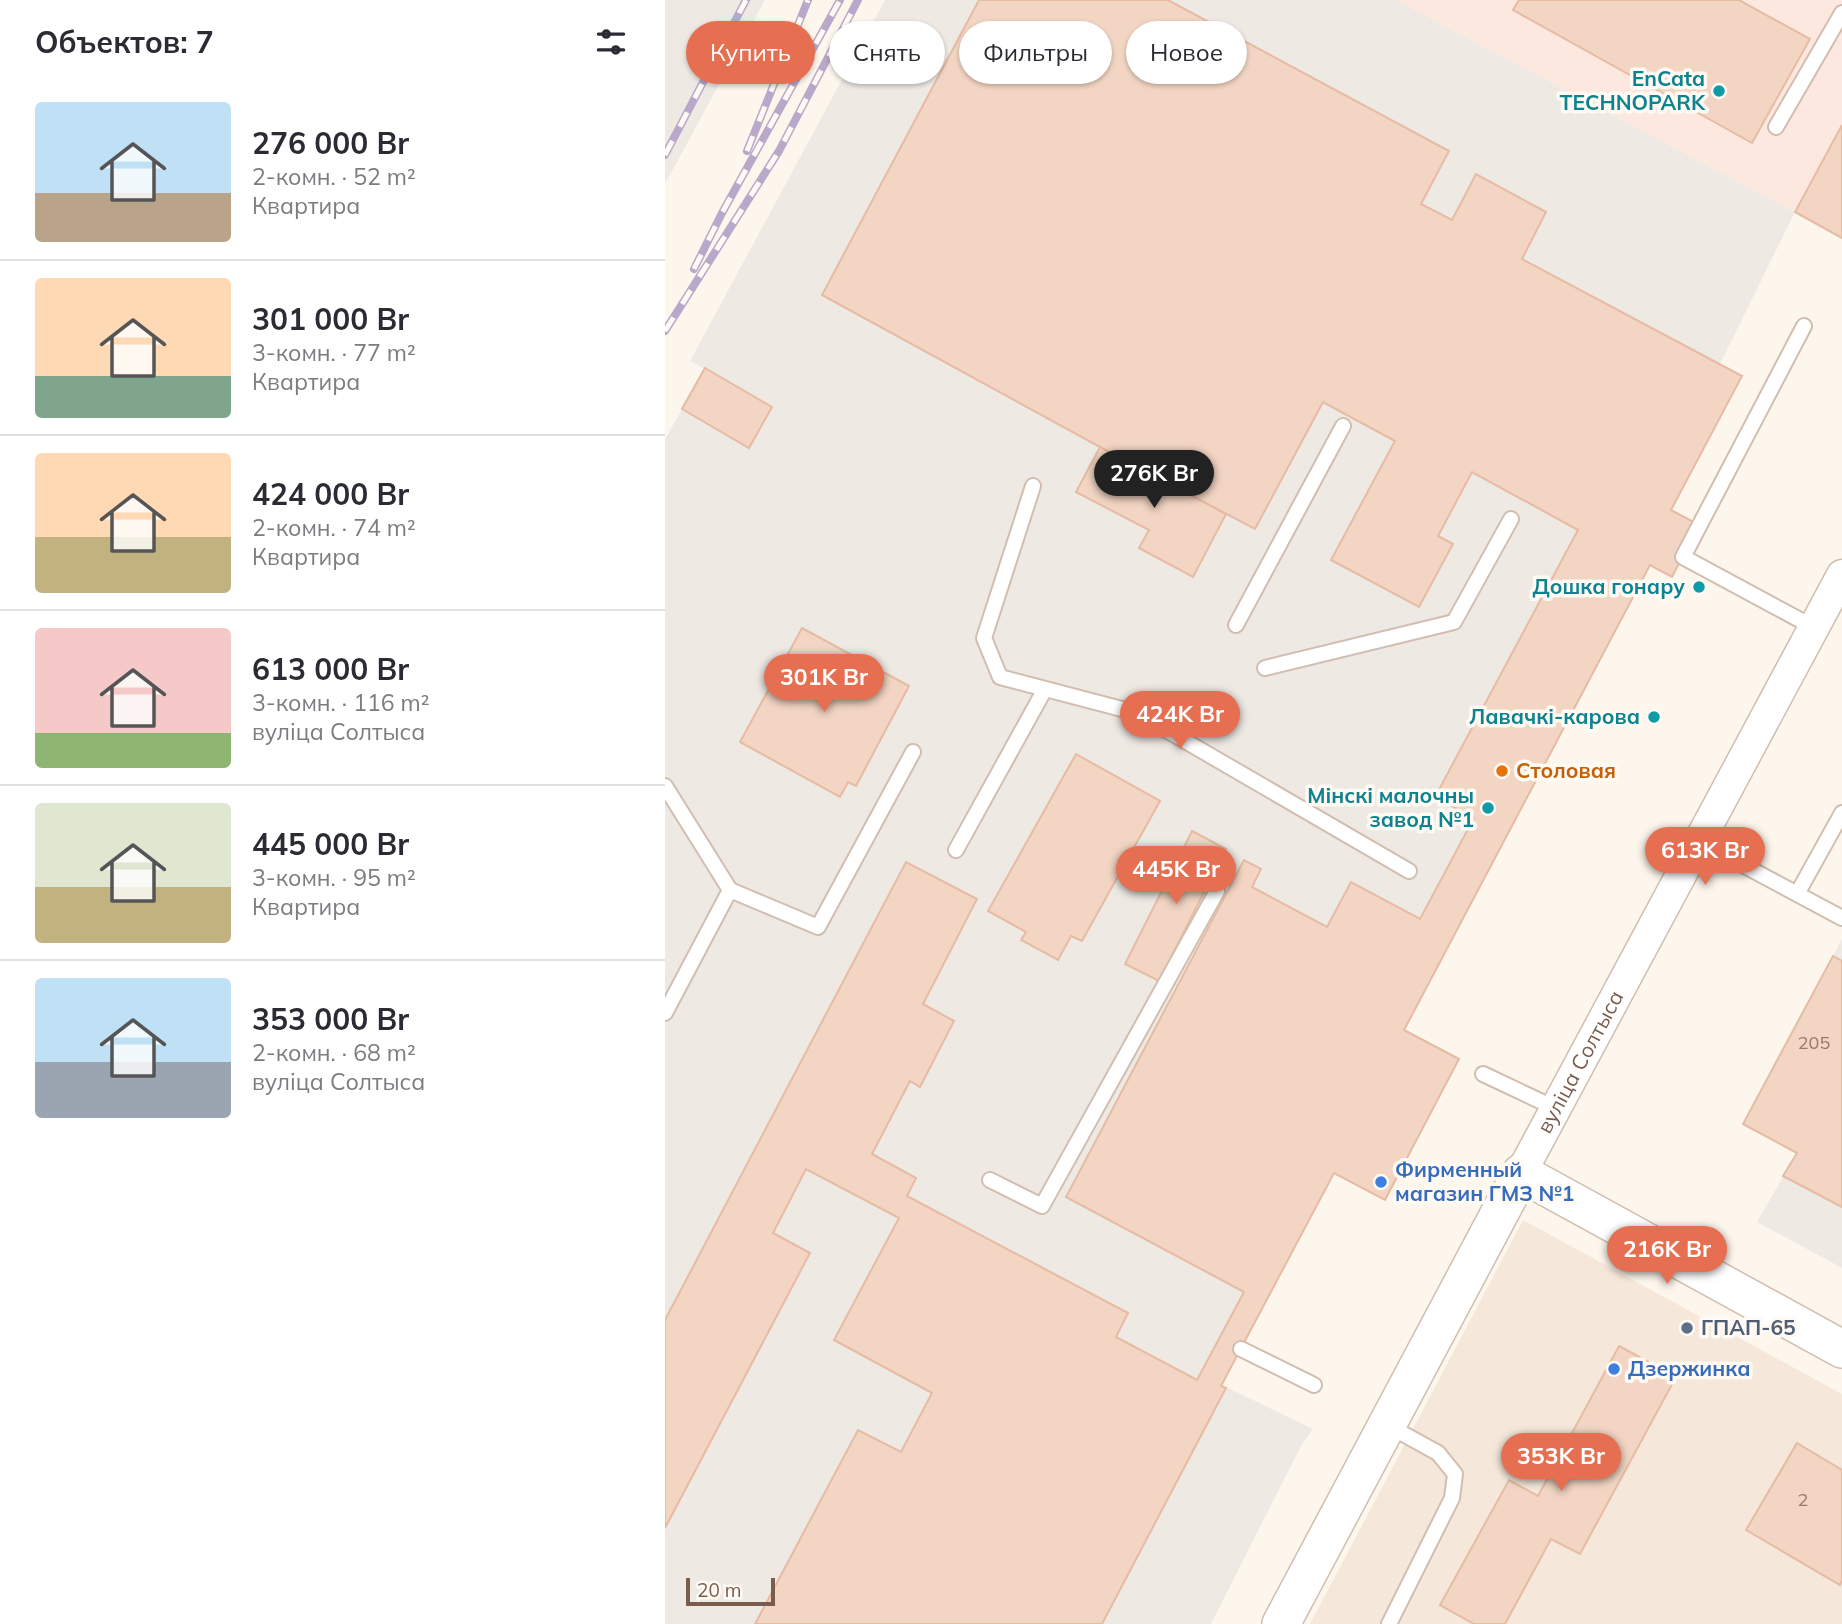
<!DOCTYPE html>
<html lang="ru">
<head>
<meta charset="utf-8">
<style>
	body { margin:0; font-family:Mulish,sans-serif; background:#f7f7f7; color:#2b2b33; height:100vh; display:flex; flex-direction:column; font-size:26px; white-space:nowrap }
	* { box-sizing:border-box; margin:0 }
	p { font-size:23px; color:#7c7c81 }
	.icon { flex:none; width:38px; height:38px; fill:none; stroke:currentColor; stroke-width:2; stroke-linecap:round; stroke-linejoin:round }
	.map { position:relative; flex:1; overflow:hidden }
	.drawer { display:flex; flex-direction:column; background:#fff; width:665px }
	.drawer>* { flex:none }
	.guide { position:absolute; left:21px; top:21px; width:665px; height:63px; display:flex; gap:14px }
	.scale { position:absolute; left:21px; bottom:18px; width:89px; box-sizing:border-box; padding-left:7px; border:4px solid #7a5c4d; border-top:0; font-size:19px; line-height:24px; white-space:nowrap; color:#7a5c4d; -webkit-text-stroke:5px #fffaf3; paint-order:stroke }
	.price { position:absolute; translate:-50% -60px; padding:0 16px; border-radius:24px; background:#e76f51; color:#fff; font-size:23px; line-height:46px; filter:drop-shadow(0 2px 4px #0008) }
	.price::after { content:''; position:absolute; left:50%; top:42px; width:21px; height:16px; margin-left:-10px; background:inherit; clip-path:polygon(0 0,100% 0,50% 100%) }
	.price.on { background:#222; color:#fff }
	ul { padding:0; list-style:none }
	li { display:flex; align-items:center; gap:21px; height:175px; padding:0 35px }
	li+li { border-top:2px solid #e1e1e2 }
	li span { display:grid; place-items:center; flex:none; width:196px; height:140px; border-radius:7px; color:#555 }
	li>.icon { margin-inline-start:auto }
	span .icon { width:84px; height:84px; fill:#fffc; stroke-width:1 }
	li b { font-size:30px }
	h2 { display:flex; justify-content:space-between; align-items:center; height:84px; padding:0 35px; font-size:30px }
	.tag { padding:0 24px; border-radius:32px; background:#fff; box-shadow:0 2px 5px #0004; font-size:24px; line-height:63px }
	.tag.on { background:#e76f51; color:#fff }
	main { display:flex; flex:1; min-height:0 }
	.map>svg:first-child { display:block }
	.residential { fill:#f5e8da }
	.commercial { fill:#fde8e0 }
	.industrial { fill:#efe9e4 }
	.building { fill:#f3d5c3; stroke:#e6bba3; stroke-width:2 }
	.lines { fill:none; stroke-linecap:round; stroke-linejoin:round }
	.service-casing { stroke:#d1beb0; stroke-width:18 }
	.minor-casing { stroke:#d1beb0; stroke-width:33 }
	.tertiary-casing { stroke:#d1beb0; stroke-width:40 }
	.service { stroke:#fff; stroke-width:14 }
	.minor { stroke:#fff; stroke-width:30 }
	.tertiary { stroke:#fff; stroke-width:37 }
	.rail-casing { stroke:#b9a8c9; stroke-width:8 }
	.rail { stroke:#fffaf3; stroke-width:5; stroke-dasharray:16; stroke-linecap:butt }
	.culture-dot { fill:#0f9aa8; stroke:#fffaf3; stroke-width:2.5 }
	.food-dot { fill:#e8710a; stroke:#fffaf3; stroke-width:2.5 }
	.shop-dot { fill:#3f7fe0; stroke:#fffaf3; stroke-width:2.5 }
	.service-dot { fill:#5c6f8a; stroke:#fffaf3; stroke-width:2.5 }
	.labels { text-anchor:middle; stroke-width:7; stroke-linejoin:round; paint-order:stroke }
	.number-label { font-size:18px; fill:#987a6a }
	.culture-label { font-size:21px; font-weight:bold; fill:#0d838f; stroke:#fffaf3; text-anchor:end }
	.food-label { font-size:21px; font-weight:bold; fill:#c56008; stroke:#fffaf3; text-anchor:start }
	.street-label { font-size:21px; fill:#7a5c4d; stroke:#fffaf3 }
	.shop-label { font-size:21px; font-weight:bold; fill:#366cbe; stroke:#fffaf3; text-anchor:start }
	.service-label { font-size:21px; font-weight:bold; fill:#4e5e75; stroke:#fffaf3; text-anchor:start }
</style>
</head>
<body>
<main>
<section class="drawer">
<h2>Объектов: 7<svg class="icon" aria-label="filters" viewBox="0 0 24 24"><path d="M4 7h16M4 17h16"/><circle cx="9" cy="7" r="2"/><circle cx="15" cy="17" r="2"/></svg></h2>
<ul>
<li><span style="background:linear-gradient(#bfe0f5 65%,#b9a48a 0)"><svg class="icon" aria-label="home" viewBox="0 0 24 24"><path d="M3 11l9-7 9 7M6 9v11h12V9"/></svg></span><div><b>276 000 Br</b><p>2-комн. · 52 m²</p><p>Квартира</p></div></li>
<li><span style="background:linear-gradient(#ffd9b3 70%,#7fa58c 0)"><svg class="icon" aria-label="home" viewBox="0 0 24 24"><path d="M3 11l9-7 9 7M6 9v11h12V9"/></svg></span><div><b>301 000 Br</b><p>3-комн. · 77 m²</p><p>Квартира</p></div></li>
<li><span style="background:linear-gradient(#ffd9b3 60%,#c2b280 0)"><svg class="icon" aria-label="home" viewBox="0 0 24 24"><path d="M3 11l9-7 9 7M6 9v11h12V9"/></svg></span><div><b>424 000 Br</b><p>2-комн. · 74 m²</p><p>Квартира</p></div></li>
<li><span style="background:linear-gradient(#f6c9c9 75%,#8fb573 0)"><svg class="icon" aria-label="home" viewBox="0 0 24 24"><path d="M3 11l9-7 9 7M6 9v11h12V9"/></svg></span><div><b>613 000 Br</b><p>3-комн. · 116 m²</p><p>вуліца Солтыса</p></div></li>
<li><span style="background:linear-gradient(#dfe7d0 60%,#c2b280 0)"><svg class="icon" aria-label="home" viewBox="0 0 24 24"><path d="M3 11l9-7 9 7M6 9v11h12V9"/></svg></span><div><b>445 000 Br</b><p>3-комн. · 95 m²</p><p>Квартира</p></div></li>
<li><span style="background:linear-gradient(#bfe0f5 60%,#9aa5b1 0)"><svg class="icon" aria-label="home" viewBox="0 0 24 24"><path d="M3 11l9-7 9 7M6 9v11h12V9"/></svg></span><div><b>353 000 Br</b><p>2-комн. · 68 m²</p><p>вуліца Солтыса</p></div></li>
</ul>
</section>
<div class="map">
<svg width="1177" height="1624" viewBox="0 0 1177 1624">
	<rect width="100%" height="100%" fill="#fdf6ec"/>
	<path class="residential" d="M858,1220L1177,1394V1624H645Z"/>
	<path class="commercial" d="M731,0H1177V238L1130,212Z"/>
	<path class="industrial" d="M0,0H100L0,184Z
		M220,0H731L1130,212L1055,364L1077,376L1006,510L1007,577L984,565L739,1029L794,1059L720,1200L669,1173L557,1385L648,1429L636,1446L546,1624H0V439L40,369L25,361Z
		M1177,939V1268L1092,1222L1132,1153L1078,1124Z"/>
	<path class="building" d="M314,0H503L784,151L756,204L787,220L811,174L881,212L857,259L1077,376L1006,510L1034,525L1007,577L985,565L739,1030L794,1059L720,1200L669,1173L556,1386L561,1388L437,1624H90L193,1430L236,1452L267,1393L169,1340L234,1218L141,1169L108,1233L145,1253L0,1528V1320L241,862L312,899L258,1004L289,1021L255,1087L245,1081L207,1154L251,1178L242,1196L463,1313L451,1337L532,1380L579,1292L401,1197L579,860L596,869L587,887L662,927L686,882L755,919L809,818L770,797L913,530L807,472L773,536L788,544L754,607L666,560L730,441L658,402L590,529L435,447L157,295Z
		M854,0H1074L1145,39L1087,143L848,10Z
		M1177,125V238L1130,212Z
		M40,368L107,407L84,448L17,409Z
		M435,447L561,514L528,577L474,548L484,530L411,492Z
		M137,628L244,686L191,786L183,782L175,797L75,742Z
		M411,754L495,801L417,941L406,936L393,960L356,940L361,932L323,911Z
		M527,831L561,849L494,981L460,964Z
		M1168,956L1177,961V1207L1118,1176L1132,1153L1078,1124Z
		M954,1346L1011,1377L915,1554L886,1539L840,1624H809L775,1605L844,1480L873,1496Z
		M1132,1443L1177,1470V1580L1175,1585L1081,1530Z"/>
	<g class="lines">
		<g class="service-casing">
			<path id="service" d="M1111,127L1177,13
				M1139,326L1018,557L1148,627
				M368,486L319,638L335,677L472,713L744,871
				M571,625L678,426
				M600,668L789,622L846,519
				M0,786L65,890L153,927L248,752
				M1035,842L1177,918
				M291,850L380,689
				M1132,894L1177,813
				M0,1013L65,890
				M818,1074L892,1109
				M325,1180L377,1206L552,891
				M576,1349L649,1385
				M722,1425L773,1453L790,1474L787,1498L724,1624"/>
		</g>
		<g class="minor-casing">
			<g id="minor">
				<path id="s1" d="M856,1173L1177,575"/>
			</g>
		</g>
		<g class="tertiary-casing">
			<path id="tertiary" d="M616,1624L856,1173L1177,1349"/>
		</g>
		<use href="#service" class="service"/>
		<use href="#minor" class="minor"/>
		<use href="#tertiary" class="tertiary"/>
		<g class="rail-casing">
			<path id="rail" d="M82,151L143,0
				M0,155L81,0
				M29,269L57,213L175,0
				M0,331L114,151L193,0"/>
		</g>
		<use href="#rail" class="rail"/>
	</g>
	<g class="culture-dot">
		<circle cx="1054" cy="91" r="7"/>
		<circle cx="1034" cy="587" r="7"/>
		<circle cx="989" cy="717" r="7"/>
		<circle cx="823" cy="808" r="7"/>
	</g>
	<circle class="food-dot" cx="837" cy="771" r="7"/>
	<g class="shop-dot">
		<circle cx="716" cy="1182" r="7"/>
		<circle cx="949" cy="1369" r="7"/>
	</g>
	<circle class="service-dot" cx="1022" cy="1328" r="7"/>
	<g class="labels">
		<g class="number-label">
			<text x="1149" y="1049">205</text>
			<text x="1138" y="1506">2</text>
		</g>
		<g class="culture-label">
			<text x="1040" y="86">EnCata<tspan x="1040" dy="24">TECHNOPARK</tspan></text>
			<text x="1020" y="594">Дошка гонару</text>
			<text x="975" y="724">Лавачкі-карова</text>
			<text x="809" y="803">Мінскі малочны<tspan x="809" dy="24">завод №1</tspan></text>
		</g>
		<g class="food-label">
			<text x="851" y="778">Столовая</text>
		</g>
		<g class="street-label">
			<text dy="7" stroke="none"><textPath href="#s1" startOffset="126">вуліца Солтыса</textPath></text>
		</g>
		<g class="shop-label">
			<text x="730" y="1177">Фирменный<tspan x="730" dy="24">магазин ГМЗ №1</tspan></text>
			<text x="963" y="1376">Дзержинка</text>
		</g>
		<g class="service-label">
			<text x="1036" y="1335">ГПАП-65</text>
		</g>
	</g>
</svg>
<div class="scale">20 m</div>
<b class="price on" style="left:489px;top:510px">276K Br</b>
<b class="price" style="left:159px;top:714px">301K Br</b>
<b class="price" style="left:515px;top:751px">424K Br</b>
<b class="price" style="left:1040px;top:887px">613K Br</b>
<b class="price" style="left:511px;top:906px">445K Br</b>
<b class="price" style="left:1002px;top:1286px">216K Br</b>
<b class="price" style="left:896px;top:1493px">353K Br</b>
<div class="guide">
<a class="tag on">Купить</a>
<a class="tag">Снять</a>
<a class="tag">Фильтры</a>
<a class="tag">Новое</a>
</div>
</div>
</main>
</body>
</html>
